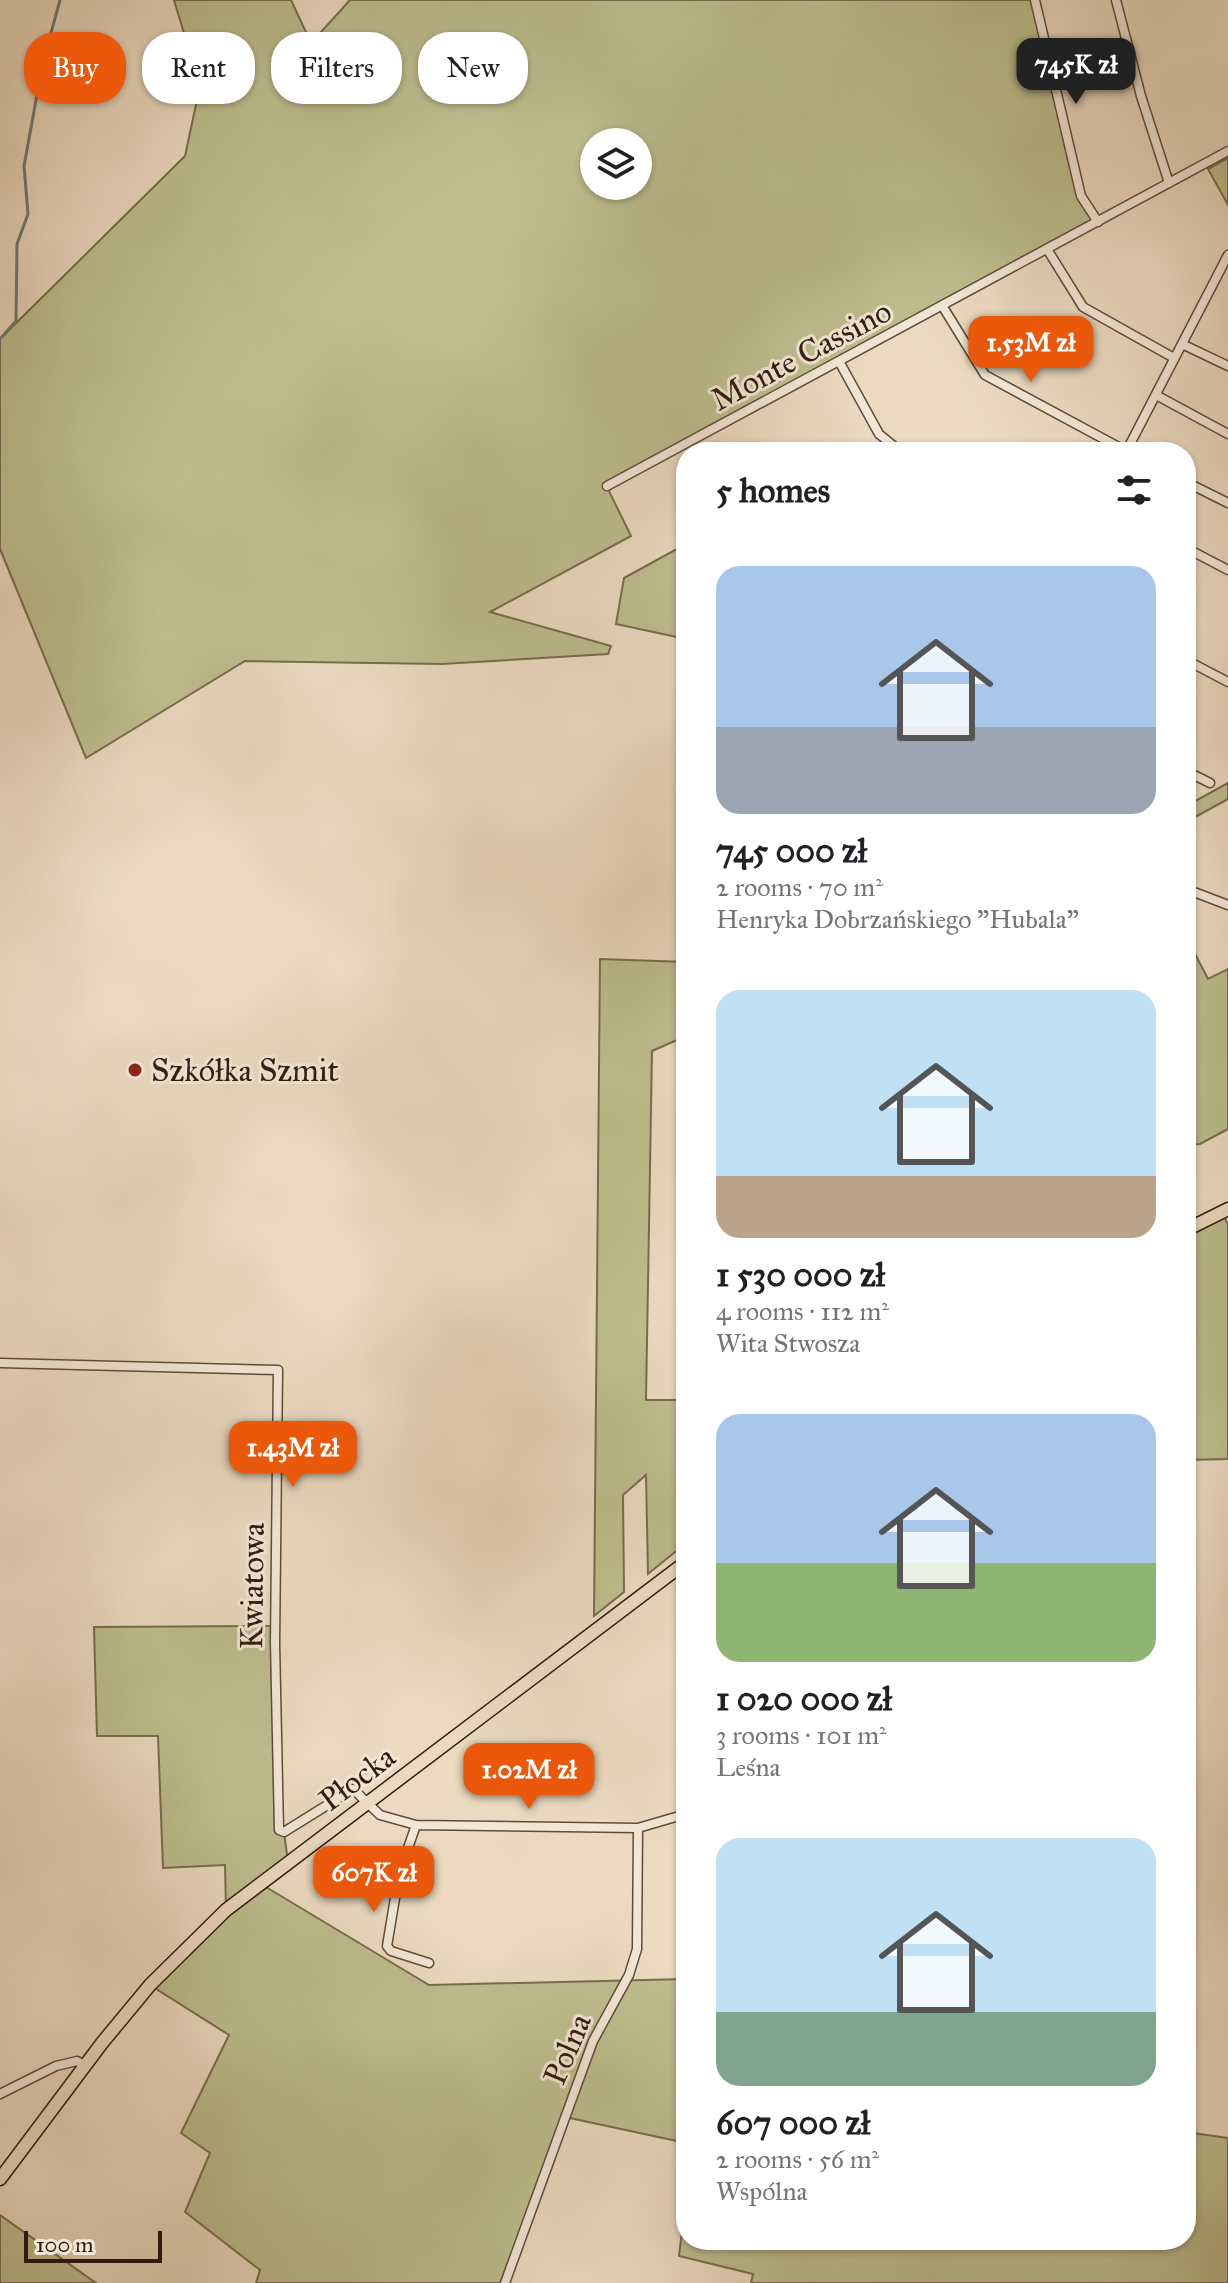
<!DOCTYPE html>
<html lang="en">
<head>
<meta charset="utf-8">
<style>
	body { margin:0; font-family:"IM FELL Great Primer",serif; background:#f6f6f6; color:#202124; height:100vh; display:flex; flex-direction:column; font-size:30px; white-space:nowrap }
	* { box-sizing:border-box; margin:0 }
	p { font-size:26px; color:#757577 }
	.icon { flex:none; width:44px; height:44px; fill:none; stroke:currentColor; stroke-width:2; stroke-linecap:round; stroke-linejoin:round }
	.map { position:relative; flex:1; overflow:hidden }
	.sheet { position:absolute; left:676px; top:442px; width:520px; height:1808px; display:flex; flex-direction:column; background:#fff; border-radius:32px; box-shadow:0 2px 6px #0004 }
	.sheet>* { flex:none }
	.banner { position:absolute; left:24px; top:32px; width:532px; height:72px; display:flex; gap:16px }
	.buttons { position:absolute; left:580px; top:128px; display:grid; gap:16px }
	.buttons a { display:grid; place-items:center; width:72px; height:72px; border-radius:50%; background:#fff; box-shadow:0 2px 6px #0004; font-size:40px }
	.scale { position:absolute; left:24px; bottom:20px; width:138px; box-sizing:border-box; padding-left:8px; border:4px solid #311b0d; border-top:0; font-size:22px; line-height:28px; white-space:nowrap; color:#311b0d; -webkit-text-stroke:6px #f2e7d6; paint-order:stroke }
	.price { position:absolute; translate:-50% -68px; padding:0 18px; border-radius:16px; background:#ea580c; color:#fff; font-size:26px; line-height:52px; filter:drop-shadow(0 2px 4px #0008) }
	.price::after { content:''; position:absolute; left:50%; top:48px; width:24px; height:18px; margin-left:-12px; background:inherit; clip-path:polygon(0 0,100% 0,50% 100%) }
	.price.active { background:#222; color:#fff }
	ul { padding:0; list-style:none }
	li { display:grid; align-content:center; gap:16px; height:424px; padding:0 40px }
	li span { display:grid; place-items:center; height:248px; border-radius:24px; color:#555 }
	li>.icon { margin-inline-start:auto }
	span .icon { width:144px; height:144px; fill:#fffc; stroke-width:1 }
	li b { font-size:34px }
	h2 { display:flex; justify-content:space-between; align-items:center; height:96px; padding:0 40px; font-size:34px }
	.pill { padding:0 28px; border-radius:32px; background:#fff; box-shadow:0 2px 6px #0004; font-size:28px; line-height:72px }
	.pill.active { background:#ea580c; color:#fff }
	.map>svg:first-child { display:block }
	.green { fill:#bdbe8e; stroke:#776c4e; stroke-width:2; fill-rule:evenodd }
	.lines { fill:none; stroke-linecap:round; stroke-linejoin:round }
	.stream { stroke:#6f7a74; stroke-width:3 }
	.street-casing { stroke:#604b3a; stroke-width:11 }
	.primary-casing { stroke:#311b0d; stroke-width:15 }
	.street { stroke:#f2e7d6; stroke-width:8 }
	.primary { stroke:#ebdac0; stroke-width:12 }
	.poi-dot { fill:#8f2418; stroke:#f2e7d6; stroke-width:3 }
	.labels { text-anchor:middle; stroke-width:6; stroke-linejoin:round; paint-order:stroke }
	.street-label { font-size:32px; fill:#311b0d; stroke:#f2e7d6 }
	.poi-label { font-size:32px; fill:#311b0d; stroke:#f2e7d6; text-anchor:start }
</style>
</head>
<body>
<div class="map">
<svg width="1228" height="2283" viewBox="0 0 1228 2283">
	<rect width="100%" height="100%" fill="#ebdac0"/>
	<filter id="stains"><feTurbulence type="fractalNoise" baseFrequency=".0025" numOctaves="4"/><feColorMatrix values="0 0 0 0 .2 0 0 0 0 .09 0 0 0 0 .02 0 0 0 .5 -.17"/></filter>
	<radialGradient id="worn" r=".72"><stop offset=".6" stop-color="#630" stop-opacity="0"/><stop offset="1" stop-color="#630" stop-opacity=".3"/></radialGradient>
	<path class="green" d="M174,0H291L311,43L350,0H1035L1081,196L1098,222L607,487L631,536L490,612L611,646L608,654L442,664L245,661L86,758L0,549V339L185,156L200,86ZM594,142H638V186H594Z
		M1228,158V205L1208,169Z
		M686,544V639L616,624L624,578Z
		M1228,783V799L1186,822V806Z
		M1192,948L1208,979L1228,969V1129L1200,1144L1186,1145V952Z
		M600,959L686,962V1036L652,1051L646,1400H686V1543L648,1574L646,1475L623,1495L624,1592L594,1616Z
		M1222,1212L1228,1225V1459L1186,1460V1230Z
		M275,1626L276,1824L284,1832L288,1862L261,1884L429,1985L686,1979V2143L565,2117L505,2283H256L260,2270L185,2212L210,2153L181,2133L229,2035L150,1985L226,1910L225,1865L163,1868L158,1736H97L94,1627Z
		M1186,2132L1228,2138V2283H751L753,2274L679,2256L686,2197V2240H1186Z
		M0,2215L96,2283H0Z"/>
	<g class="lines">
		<path class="stream" d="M0,339L16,321L17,244L28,214L24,166L43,62L60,0"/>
		<g class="street-casing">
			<path id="street" d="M1035,0L1081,196L1098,222
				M1116,0L1141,96L1169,183
				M1047,249L1083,307L1174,358
				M943,307L985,375L1128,452
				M1182,344L1228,366
				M840,363L879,434L901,452
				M1156,395L1228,434
				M1126,452L1228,255
				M1186,482L1228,503
				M607,486L1228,151
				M1186,548L1228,570
				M1186,660L1228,682
				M1186,771L1210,783
				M1186,889L1228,905
				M0,1363L278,1370L275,1643L279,1830L284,1832L353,1789L380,1815L416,1825L638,1828L686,1814
				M416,1825L399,1874L387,1946L391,1951L429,1963
				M0,2094L56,2066L77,2061L85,2065
				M505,2283L593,2041L629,1975L637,1949L638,1828"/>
		</g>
		<g class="primary-casing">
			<path id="primary" d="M1186,1230L1228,1209
				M0,2179L102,2043L150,1985L226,1910L686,1562"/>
		</g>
		<use href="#street" class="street"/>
		<use href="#primary" class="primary"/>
	</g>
	<circle class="poi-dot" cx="135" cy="1070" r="8"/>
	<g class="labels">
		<g class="street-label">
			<text transform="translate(801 355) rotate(-28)" y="11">Monte Cassino</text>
			<text transform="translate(252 1586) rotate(-89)" y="11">Kwiatowa</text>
			<text transform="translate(357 1778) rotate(-37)" y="11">Płocka</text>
			<text transform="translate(567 2049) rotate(-67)" y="11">Polna</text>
		</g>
		<g class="poi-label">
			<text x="151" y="1081">Szkółka Szmit</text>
		</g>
	</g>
	<rect width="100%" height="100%" filter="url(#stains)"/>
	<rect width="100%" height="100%" fill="url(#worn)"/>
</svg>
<div class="buttons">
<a><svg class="icon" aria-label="layers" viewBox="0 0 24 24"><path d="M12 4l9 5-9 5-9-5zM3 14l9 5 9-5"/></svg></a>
</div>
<div class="scale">100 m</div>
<b class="price active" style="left:1076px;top:106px">745K zł</b>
<b class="price" style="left:1031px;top:384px">1.53M zł</b>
<b class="price" style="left:293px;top:1489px">1.43M zł</b>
<b class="price" style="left:529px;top:1811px">1.02M zł</b>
<b class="price" style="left:374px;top:1914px">607K zł</b>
<div class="banner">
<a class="pill active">Buy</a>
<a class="pill">Rent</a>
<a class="pill">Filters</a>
<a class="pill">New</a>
</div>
<section class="sheet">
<h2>5 homes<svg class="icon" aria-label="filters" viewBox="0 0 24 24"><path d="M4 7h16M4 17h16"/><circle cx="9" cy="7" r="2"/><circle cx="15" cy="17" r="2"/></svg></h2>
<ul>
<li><span style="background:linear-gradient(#a9c7e8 65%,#9aa5b1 0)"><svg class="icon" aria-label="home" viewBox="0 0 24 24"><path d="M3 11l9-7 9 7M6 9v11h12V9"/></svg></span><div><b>745 000 zł</b><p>2 rooms · 70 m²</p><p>Henryka Dobrzańskiego &quot;Hubala&quot;</p></div></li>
<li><span style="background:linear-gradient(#bfe0f5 75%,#b9a48a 0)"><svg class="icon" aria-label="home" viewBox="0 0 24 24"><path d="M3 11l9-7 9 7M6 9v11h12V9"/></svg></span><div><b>1 530 000 zł</b><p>4 rooms · 112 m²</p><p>Wita Stwosza</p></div></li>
<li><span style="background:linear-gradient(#a9c7e8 60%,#8fb573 0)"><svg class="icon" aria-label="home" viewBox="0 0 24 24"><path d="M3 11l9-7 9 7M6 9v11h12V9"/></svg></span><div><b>1 020 000 zł</b><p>3 rooms · 101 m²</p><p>Leśna</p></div></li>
<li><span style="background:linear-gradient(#bfe0f5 70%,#7fa58c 0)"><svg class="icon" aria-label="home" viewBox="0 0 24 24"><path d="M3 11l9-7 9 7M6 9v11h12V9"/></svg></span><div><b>607 000 zł</b><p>2 rooms · 56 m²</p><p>Wspólna</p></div></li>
</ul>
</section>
</div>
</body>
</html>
